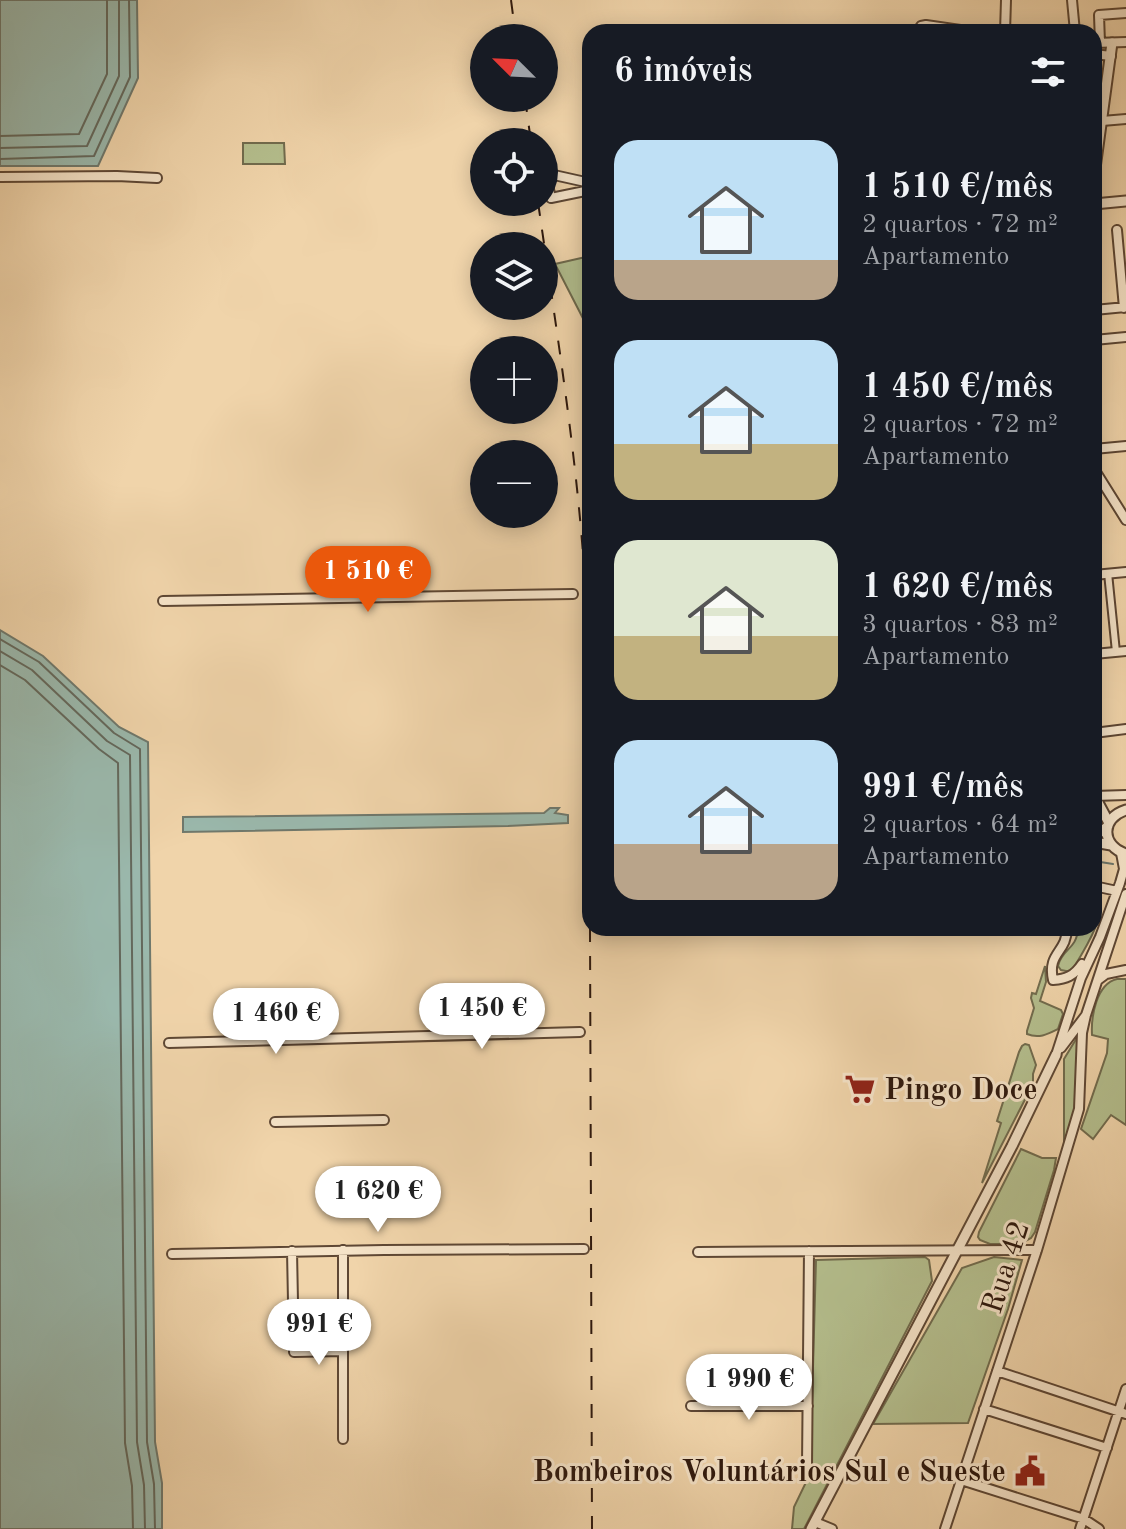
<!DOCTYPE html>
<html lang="pt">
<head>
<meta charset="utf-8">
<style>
	body { margin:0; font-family:"Old Standard TT",serif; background:#20242c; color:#f1f3f6; height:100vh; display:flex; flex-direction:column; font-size:30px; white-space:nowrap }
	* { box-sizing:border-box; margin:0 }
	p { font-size:26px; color:#9ea1a6 }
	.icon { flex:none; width:44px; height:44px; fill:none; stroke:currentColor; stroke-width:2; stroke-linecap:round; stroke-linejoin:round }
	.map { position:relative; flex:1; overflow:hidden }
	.details { position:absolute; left:582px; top:24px; width:520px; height:912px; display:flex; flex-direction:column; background:#171b24; border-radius:24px; box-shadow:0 4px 20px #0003 }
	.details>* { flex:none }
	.needle { width:52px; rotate:294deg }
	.buttons { position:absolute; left:470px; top:24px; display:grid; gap:16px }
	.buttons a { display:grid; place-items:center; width:88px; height:88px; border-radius:50%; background:#171b24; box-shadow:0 4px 20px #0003; font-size:40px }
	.price { position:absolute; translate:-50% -68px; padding:0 18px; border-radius:28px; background:#fff; color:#222; font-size:26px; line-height:52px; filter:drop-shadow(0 2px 4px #0008) }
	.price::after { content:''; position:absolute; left:50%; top:48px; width:24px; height:18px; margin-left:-12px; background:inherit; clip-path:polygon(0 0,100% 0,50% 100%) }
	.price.selected { background:#ea580c; color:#fff }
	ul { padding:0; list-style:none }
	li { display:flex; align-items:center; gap:24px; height:200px; padding:0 32px }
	li span { display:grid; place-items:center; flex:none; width:224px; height:160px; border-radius:24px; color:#555 }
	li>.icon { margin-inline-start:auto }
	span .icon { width:96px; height:96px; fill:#fffc; stroke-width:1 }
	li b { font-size:34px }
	h2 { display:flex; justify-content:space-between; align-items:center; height:96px; padding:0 32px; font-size:34px }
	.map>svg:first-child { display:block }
	.green { fill:#b4be8d; stroke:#716b4d; stroke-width:2 }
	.water { fill:#9ab8ac; stroke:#6f786c; stroke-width:2 }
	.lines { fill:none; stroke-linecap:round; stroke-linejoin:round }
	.shore { stroke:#64685c; stroke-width:2 }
	.stream { stroke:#6f786c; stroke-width:2 }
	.pedestrian-casing { stroke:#5e4734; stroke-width:10 }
	.minor-casing { stroke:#5e4734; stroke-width:12 }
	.tertiary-casing { stroke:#5e4734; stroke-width:13 }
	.pedestrian { stroke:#f5e3c8; stroke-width:6 }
	.minor { stroke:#f5e3c8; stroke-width:8 }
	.tertiary { stroke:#f5e3c8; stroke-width:9 }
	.rail { stroke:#2e180d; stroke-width:2; stroke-dasharray:14 14; stroke-linecap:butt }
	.labels { text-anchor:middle; stroke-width:6; stroke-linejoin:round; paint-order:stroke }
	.poi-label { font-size:30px; font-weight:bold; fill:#2e180d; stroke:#f5e3c8; text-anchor:start }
	.street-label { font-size:30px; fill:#2e180d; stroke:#f5e3c8 }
</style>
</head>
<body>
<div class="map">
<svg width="1126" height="1529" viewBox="0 0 1126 1529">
	<rect width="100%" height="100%" fill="#f0d4aa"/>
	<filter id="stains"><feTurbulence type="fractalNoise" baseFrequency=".0025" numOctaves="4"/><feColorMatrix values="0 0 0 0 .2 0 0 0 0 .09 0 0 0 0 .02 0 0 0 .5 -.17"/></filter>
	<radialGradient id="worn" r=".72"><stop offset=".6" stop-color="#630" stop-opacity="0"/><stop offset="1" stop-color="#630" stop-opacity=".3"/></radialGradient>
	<path class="green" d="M243,143H284L285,164H243Z
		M590,256V332L555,264Z
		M1094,892H1098C1109,914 1083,952 1071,972L1061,970L1058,966C1062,948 1077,950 1078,928H1094Z
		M1045,966L1046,982L1040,1001L1061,1010L1063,1014L1058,1029C1048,1034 1039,1039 1027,1034V1031L1034,1008L1031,998L1032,993L1036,994Z
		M1117,979H1126V1125L1111,1115L1093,1139L1081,1129L1107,1053L1108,1039L1092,1035C1091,1017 1096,984 1117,979Z
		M1078,1036L1075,1117L1064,1153V1059Z
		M1025,1044L1029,1045L1036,1065L1033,1074V1084L982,1183L1001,1123L997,1121L1019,1052L1022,1046Z
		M1021,1149L1042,1158H1056L1054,1170L1035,1232L1031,1238L1020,1244H990L980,1240L978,1237L979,1232Z
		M925,1257L929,1260L932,1281L804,1529H792L794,1507L810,1474L816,1260Z
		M994,1257L1022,1260L1008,1309L968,1423L873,1424L962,1268Z"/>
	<path class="water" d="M0,0H137L138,78L98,166H0Z
		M0,630L43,656L119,727L148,742L155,1442L162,1483V1529H0Z
		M550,808H559L555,813L568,815V823L508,826L183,832V817L544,813Z"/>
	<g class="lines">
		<path class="shore" d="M0,136L79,134L107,74V0
			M0,148L87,146L119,76V0
			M0,159L94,156L130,77L129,0
			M0,639L39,662L114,733L140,749L147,1442L154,1484L155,1529
			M0,651L32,670L107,741L130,755L137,1442L144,1485L145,1529
			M0,665L25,680L99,749L118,763L125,1443L132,1486L133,1529"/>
		<path class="stream" d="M1094,861L1113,864"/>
		<g class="pedestrian-casing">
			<path id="pedestrian" d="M1108,573L1116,652"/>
		</g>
		<g class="minor-casing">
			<path id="minor" d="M1072,0L1075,32
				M917,32L921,26L926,25L974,32
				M1005,32L1006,0
				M1095,43L1126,42
				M1100,43L1099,15L1126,13
				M1094,54L1111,56
				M1102,121L1126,119
				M0,177L117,176L157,178
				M590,183L545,173L551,198L590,190
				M1117,230L1124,308
				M1094,310L1126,307
				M1094,340L1126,337
				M1094,449L1126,446
				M1094,469L1126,520
				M1094,575L1126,572
				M163,601L573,594
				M1094,654L1126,651
				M1094,733L1126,729
				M1094,796L1126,795
				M1094,886L1117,891
				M1067,928C1067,953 1047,952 1053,980C1066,979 1074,976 1082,964
				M1098,980L1106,974L1126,970
				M169,1043L580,1032
				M1061,1048L1086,1015L1126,894
				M1056,1055L1081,978L1100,937L1120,883L1124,869L1121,853
				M275,1122L384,1120
				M343,1250V1439
				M292,1251L294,1352L343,1351
				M698,1252L1037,1250
				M172,1254L384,1250L584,1249
				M997,1371L1126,1414
				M691,1406H808
				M984,1409L1107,1448
				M807,1466L809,1251
				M961,1480L1084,1519L1099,1529
				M815,1522L832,1529
				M945,1529L1037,1250L1079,1109L1082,1033L1086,1015
				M1080,1529L1126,1389"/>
		</g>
		<g class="tertiary-casing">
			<path id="tertiary" d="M1094,176L1112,43
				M1094,204L1126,201
				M1094,795L1109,823
				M1126,810C1100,818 1101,846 1126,854
				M1094,834L1101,832L1108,826
				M1094,842L1111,845
				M811,1529L1012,1146L1056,1055"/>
		</g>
		<use href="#pedestrian" class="pedestrian"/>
		<use href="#minor" class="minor"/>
		<use href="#tertiary" class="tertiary"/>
		<path class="rail" d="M511,0L516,38
			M525,98L531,142
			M538,202C556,328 577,455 585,582C593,693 589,809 590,922
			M590,928L592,1529"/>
	</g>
	<defs>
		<g id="supermarket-bare" transform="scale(2.4)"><path d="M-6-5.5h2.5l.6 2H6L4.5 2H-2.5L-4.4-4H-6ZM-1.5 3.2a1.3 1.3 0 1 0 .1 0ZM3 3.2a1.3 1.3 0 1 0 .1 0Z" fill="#8f2418" stroke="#f5e3c8" stroke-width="2.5" paint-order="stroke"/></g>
		<g id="civic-bare" transform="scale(2.4)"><path d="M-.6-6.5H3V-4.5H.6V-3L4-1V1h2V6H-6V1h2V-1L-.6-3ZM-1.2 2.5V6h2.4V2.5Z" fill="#8f2418" stroke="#f5e3c8" stroke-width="2.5" paint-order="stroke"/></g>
	</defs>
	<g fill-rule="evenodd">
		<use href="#supermarket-bare" x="860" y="1089"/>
		<use href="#civic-bare" x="1030" y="1471"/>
	</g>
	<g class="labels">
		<g class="poi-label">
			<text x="884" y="1099">Pingo Doce</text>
			<text x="1006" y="1481" text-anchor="end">Bombeiros Voluntários Sul e Sueste</text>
		</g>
		<g class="street-label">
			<text transform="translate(1005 1267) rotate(-72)" y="10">Rua 42</text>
		</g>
	</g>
	<rect width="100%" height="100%" filter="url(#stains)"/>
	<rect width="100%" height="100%" fill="url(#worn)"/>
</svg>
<div class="buttons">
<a><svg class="needle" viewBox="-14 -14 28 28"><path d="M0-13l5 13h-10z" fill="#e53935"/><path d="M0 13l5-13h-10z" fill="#9ea1a6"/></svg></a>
<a><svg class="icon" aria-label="locate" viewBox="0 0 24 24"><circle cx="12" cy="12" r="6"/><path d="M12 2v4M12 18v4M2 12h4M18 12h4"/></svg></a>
<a><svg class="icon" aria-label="layers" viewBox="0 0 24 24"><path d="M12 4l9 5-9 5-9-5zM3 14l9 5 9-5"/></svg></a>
<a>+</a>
<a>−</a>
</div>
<b class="price selected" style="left:368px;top:614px">1 510 €</b>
<b class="price" style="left:482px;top:1051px">1 450 €</b>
<b class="price" style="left:276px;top:1056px">1 460 €</b>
<b class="price" style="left:378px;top:1234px">1 620 €</b>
<b class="price" style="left:319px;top:1367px">991 €</b>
<b class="price" style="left:749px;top:1422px">1 990 €</b>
<section class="details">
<h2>6 imóveis<svg class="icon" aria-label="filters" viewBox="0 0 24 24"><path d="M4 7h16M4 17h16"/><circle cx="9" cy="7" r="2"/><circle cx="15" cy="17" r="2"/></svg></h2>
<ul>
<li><span style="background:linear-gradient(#bfe0f5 75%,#b9a48a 0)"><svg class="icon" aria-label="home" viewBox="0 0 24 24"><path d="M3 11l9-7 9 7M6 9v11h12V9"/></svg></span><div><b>1 510 €/mês</b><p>2 quartos · 72 m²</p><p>Apartamento</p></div></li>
<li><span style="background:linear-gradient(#bfe0f5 65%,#c2b280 0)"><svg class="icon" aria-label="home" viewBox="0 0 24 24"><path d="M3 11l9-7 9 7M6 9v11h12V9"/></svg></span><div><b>1 450 €/mês</b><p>2 quartos · 72 m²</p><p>Apartamento</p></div></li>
<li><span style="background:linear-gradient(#dfe7d0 60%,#c2b280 0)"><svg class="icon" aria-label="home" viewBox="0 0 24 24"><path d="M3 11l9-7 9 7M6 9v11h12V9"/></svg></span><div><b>1 620 €/mês</b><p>3 quartos · 83 m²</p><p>Apartamento</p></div></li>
<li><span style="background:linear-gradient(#bfe0f5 65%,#b9a48a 0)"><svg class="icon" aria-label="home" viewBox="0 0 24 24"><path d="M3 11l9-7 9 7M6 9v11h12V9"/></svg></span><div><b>991 €/mês</b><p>2 quartos · 64 m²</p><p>Apartamento</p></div></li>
</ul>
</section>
</div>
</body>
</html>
